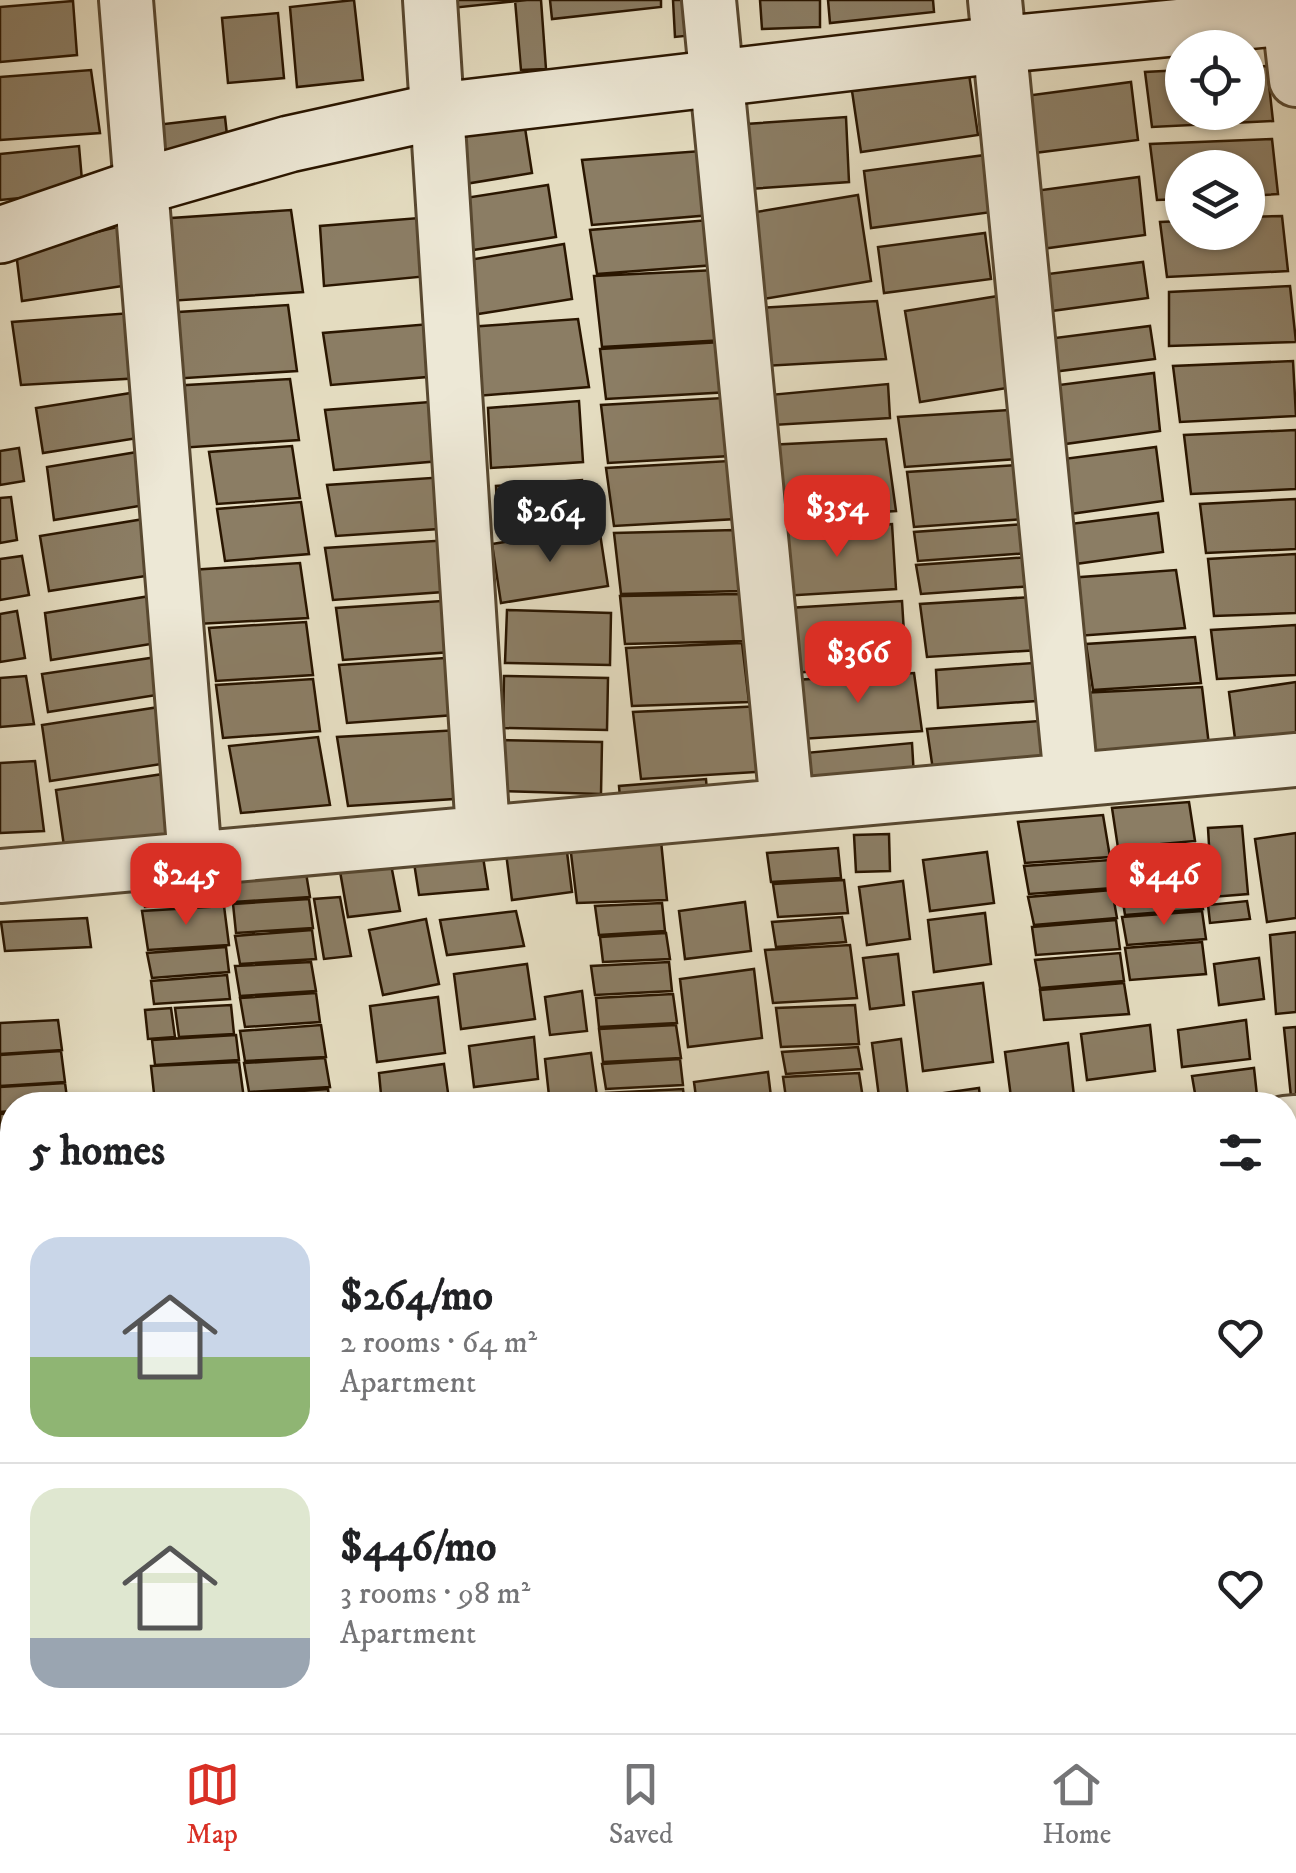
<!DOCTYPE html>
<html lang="en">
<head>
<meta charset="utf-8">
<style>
	body { margin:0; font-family:"IM FELL DW Pica",serif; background:#f2f2f2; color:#202124; height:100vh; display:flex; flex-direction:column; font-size:38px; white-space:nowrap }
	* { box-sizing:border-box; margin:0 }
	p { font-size:32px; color:#757577 }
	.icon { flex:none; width:55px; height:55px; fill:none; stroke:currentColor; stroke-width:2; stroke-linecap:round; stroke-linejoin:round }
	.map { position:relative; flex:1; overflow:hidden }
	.sheet { position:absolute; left:0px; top:1092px; width:1298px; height:642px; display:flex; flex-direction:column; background:#fff; border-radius:40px 40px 0 0; box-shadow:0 2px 8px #0004 }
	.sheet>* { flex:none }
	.tools { position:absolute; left:1165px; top:30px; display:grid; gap:20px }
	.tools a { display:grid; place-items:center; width:100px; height:100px; border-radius:50%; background:#fff; box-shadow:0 2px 8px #0004; font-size:50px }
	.price { position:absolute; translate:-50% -85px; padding:0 22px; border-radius:20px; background:#d93025; color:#fff; font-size:32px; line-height:65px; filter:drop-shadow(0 2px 5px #0008) }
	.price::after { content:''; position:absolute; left:50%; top:60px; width:30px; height:22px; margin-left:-15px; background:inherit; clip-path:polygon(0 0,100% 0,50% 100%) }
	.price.current { background:#222; color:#fff }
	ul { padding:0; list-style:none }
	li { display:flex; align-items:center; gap:30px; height:250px; padding:0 30px }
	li+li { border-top:2px solid #e0e0e0 }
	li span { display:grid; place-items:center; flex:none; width:280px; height:200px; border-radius:30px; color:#555 }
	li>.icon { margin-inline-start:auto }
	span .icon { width:120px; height:120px; fill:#fffc; stroke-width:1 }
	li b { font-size:42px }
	h2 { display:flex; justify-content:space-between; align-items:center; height:120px; padding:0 30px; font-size:42px }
	.menu { display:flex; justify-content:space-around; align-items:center; height:140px; border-top:2px solid #e0e0e0; background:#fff; font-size:28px; color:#757577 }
	.menu a { display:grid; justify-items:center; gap:5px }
	.menu .current { color:#d93025 }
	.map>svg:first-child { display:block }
	.building { fill:#8b7d64; stroke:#2a1600; stroke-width:2.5 }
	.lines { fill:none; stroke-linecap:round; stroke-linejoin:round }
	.street-casing { stroke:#584830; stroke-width:58 }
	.secondary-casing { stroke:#2a1600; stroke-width:60 }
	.street { stroke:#ede8d6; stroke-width:52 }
	.secondary { stroke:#ede8d6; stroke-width:55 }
</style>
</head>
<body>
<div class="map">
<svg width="1296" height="1733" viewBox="0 0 1296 1733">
	<rect width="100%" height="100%" fill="#e4dcc0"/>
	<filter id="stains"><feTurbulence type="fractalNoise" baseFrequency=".002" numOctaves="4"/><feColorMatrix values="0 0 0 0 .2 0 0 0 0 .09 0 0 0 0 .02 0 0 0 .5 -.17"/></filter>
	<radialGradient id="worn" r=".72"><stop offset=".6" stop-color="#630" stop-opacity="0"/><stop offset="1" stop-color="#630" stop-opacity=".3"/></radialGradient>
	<path class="building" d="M354,0L363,80L297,87L290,7Z
		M451,0H527L452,8Z
		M515,0H541L546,69L521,70Z
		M550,0H661V7L552,19Z
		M673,0H703L705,34L675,37Z
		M760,0H820V27L762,29Z
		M828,0H933L934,12L830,23Z
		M73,1L77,55L0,62V7Z
		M278,13L284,78L228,83L222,18Z
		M1267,66L1273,121L1152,127L1145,72L1182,70V112H1248V67Z
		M91,70L100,133L0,140V77Z
		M969,74L978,135L861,152L852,91Z
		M1131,82L1138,140L1018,155L1011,98Z
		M523,115L532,173L459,185L450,127Z
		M225,117L229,153L150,162L147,126Z
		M846,117L849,182L734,190L731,125Z
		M1272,139L1278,194L1248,196V168H1182V199L1157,200L1150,144Z
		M79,146L83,192L0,200V154Z
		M701,151L711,215L592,225L582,160Z
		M985,155L992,212L871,228L864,171Z
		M1139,177L1145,235L1034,250L1027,192Z
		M548,185L556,237L467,251L459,199Z
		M858,195L871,281L757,300L744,214Z
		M291,210L303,292L168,301L157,219Z
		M1282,216L1288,271L1167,277L1160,222L1182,221V232H1248V217Z
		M419,218L429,276L324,286L320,226Z
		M709,220L715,265L597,274L590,230Z
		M125,225L136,284L22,301L16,252Z
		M985,233L991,279L884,293L878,247Z
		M564,244L572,299L478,314L469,260Z
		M1143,262L1148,298L1044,312L1040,275Z
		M716,270L725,340L602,347L594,276Z
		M1290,286L1296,342L1169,346V292Z
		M998,296L1013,387L920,402L905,311Z
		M877,301L886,359L764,366L757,308Z
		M288,305L297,371L171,379L163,313Z
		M131,313L141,378L21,385L12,322Z
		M578,319L589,387L464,397L454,328Z
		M430,324L439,376L331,385L323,333Z
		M1150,326L1155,359L1052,372L1047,339Z
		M722,342L730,392L606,399L600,349Z
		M1293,361L1296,416L1180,422L1173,366Z
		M1154,373L1160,431L1058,445L1051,386Z
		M290,379L299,440L179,448L170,386Z
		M888,384L890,418L773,425L769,395Z
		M137,392L144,437L43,453L36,408Z
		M723,398L730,456L608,463L601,405Z
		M443,401L452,460L334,470L325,410Z
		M579,401L583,462L491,468L488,408Z
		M1009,410L1017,459L905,467L898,417Z
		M1296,430V489L1191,494L1184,435Z
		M886,439L896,511L776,518L767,445Z
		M292,446L300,498L217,504L209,452Z
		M1156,447L1163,501L1063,515L1056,460Z
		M19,448L24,481L0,485V451Z
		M137,452L145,505L54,520L47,467Z
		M729,461L736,519L614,526L606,468Z
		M1018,465L1026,519L914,527L907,472Z
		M446,477L453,528L336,536L327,485Z
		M582,480L585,518L498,523L496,486Z
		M11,497L17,540L0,543V498Z
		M1296,499V549L1206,553L1200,504Z
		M301,502L309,554L225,561L217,509Z
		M1158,513L1163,552L1068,565L1062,525Z
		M156,517L165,573L49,591L40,536Z
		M892,524L896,589L782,596L777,531Z
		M1025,524L1030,553L918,561L914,532Z
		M599,527L608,586L501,603L492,544Z
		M735,530L740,591L621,594L614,533Z
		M450,540L457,591L333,600L325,548Z
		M1296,554V613L1214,616L1208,559Z
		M22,556L29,595L0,600V559Z
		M1029,557L1033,586L921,594L916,565Z
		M300,563L308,618L197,624L190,570Z
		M1176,570L1185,628L1077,636L1068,578Z
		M740,594L745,641L625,644L620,596Z
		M150,596L157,643L51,660L45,613Z
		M1032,597L1039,650L927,657L920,604Z
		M457,600L465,651L343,660L336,608Z
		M902,601L906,665L792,673L788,608Z
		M507,610L611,613L610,665L505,663Z
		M17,611L25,658L0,662V614Z
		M306,622L313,675L216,681L209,628Z
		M1296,625V675L1217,679L1211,630Z
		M1195,637L1201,683L1093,690L1086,644Z
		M742,643L749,702L632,706L626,648Z
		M157,657L163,694L48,712L42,674Z
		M460,657L468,714L347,723L339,665Z
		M1033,663L1036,701L938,708L936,670Z
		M914,673L922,731L801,739L794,680Z
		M26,676L34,724L0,727V678Z
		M504,676L608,678L607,730L503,728Z
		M313,679L320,731L223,738L216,685Z
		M1296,682V754L1238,762L1229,692Z
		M1202,687L1211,762L1089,768L1079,693Z
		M765,706L774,771L641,779L633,712Z
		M159,707L168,763L50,781L42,725Z
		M1039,721L1046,770L934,777L927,729Z
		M459,730L469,798L348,806L337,737Z
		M318,737L330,805L241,813L229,746Z
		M498,740L602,742L601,794L497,791Z
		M912,743L914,777L798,784L794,754Z
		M35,761L44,831L0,833V763Z
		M163,774L173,837L65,853L56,790Z
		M706,779L708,804L621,810L619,786Z
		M1189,802L1195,841L1118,848L1112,808Z
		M1103,815L1110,857L1025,863L1018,822Z
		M1242,826L1248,894L1212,897L1208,828Z
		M1296,833V918L1267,922L1255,839Z
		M889,834L890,871L856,872L854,835Z
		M661,841L667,900L577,903L570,845Z
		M481,844L488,889L419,895L412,850Z
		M566,844L572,892L512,900L506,853Z
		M1195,844L1200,876L1123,882L1118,850Z
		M838,848L841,878L771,882L767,853Z
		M388,849L400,911L348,917L337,854Z
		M987,852L994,903L930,911L923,860Z
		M1110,860L1114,888L1029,894L1024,866Z
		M305,867L310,897L234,902L229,873Z
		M220,875L224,902L145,907L142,880Z
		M1198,877L1203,909L1125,915L1120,883Z
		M844,880L848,913L778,917L773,884Z
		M903,881L910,939L867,945L859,887Z
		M1112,890L1117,918L1034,925L1028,897Z
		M340,897L351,956L324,959L314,899Z
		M309,899L313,928L236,933L233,904Z
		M1247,901L1250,919L1210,923L1208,905Z
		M745,902L751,951L685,959L679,911Z
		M662,903L665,931L599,935L595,906Z
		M224,906L229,945L148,950L142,911Z
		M516,911L524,946L447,955L440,920Z
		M1202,911L1206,939L1127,945L1122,917Z
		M985,913L991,964L934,972L928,920Z
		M842,917L846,942L776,947L772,922Z
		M87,918L91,947L5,951L1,922Z
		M426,919L439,984L383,995L369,930Z
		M1116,920L1120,949L1036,955L1032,927Z
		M312,930L316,959L240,964L235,936Z
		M1296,932V1012L1276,1014L1270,935Z
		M666,933L670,959L603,962L600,937Z
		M1202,942L1206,974L1130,980L1125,948Z
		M850,945L857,998L773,1003L765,950Z
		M226,947L229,972L152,978L147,953Z
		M1120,953L1124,981L1040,988L1035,960Z
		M898,954L904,1005L870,1009L863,958Z
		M1259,958L1264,999L1219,1005L1214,964Z
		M311,962L316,991L240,996L235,966Z
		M669,962L672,991L595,995L591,966Z
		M527,964L535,1019L461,1029L454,974Z
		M754,969L762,1038L688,1047L680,979Z
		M227,975L230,999L154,1004L151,981Z
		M983,983L993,1062L923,1071L913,992Z
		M1124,983L1129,1014L1044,1020L1040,990Z
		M582,991L587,1031L550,1035L545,997Z
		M316,993L320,1022L245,1027L240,998Z
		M673,994L677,1023L599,1027L596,998Z
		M438,997L445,1053L377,1062L370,1006Z
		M231,1005L234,1034L179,1037L175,1008Z
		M855,1005L859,1044L781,1047L776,1008Z
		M171,1008L175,1037L148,1039L145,1010Z
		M58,1020L62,1050L0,1054V1023Z
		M1246,1020L1250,1059L1182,1067L1178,1030Z
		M321,1025L326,1057L245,1061L240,1031Z
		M676,1025L681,1058L603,1062L599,1029Z
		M1150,1025L1155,1071L1087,1080L1081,1034Z
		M1296,1027V1106L1292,1107L1284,1028Z
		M236,1035L239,1060L155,1065L152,1040Z
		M534,1037L538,1079L474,1087L469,1046Z
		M901,1039L909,1105H880L872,1043Z
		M1068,1043L1075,1105H1012L1005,1052Z
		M858,1047L862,1069L786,1074L782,1052Z
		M61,1051L65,1082L0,1086V1055Z
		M591,1053L598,1103L550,1105L545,1059Z
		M325,1058L330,1087L249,1092L244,1063Z
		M680,1059L683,1085L606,1089L602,1064Z
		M239,1062L244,1099L155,1103L151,1066Z
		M444,1064L449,1100L382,1105L379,1073Z
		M1254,1068L1258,1105H1197L1192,1076Z
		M768,1072L772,1105H697L694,1082Z
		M859,1073L864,1105H787L783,1077Z
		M65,1083L68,1105H12V1111L0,1112V1087Z
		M979,1088L981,1105H917L916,1097Z
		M328,1089L330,1105H248L246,1095Z
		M683,1089L685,1105H608L606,1093Z
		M12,1113V1145L0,1146V1114Z
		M12,1147V1179L0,1180V1148Z
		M1296,1177V1200L1285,1201V1178Z
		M12,1182V1216L0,1217V1183Z
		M12,1268V1304H4L0,1269Z
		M12,1312V1356L8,1357L2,1313Z
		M12,1441V1545L0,1547V1443Z
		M1296,1525V1659L1285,1660V1527Z
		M12,1571V1626L0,1627V1572Z
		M1296,1668V1733H1286L1285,1669Z
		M52,1722H99L100,1733H54Z
		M596,1722H713L715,1733H598Z
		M744,1722H854L855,1733H745Z
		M1031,1722H1062L1063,1733H1033Z
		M1092,1722H1155L1157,1733H1094Z
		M1161,1722H1191L1193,1733H1162Z
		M1213,1722H1245L1246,1733H1214Z
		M1247,1722H1280L1281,1733H1248Z"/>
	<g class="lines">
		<g class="street-casing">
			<path id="street" d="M126,0L195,859
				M430,0L483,832
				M709,0L787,805
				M995,0L1071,779
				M1287,0L1296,80
				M0,876L1296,760
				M1285,1123L1296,1122
				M0,1242L12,1241
				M293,1722L294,1733
				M582,1722L583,1733
				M884,1722L885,1733
				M439,1726L493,1722
				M0,1732V1733"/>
		</g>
		<g class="secondary-casing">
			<path id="secondary" d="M0,235L143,186L289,144L439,111L998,45L1296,16"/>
		</g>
		<use href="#street" class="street"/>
		<use href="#secondary" class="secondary"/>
	</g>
	<rect width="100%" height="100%" filter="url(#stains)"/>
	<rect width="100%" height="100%" fill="url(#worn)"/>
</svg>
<div class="tools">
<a><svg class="icon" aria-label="locate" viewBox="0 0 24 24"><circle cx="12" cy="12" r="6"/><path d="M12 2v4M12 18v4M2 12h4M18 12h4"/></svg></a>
<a><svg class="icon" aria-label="layers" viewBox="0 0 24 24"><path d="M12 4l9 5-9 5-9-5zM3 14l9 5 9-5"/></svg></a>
</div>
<b class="price" style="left:837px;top:560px">$354</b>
<b class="price current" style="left:550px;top:565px">$264</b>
<b class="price" style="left:858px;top:706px">$366</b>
<b class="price" style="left:186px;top:928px">$245</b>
<b class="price" style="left:1164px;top:928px">$446</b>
<section class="sheet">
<h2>5 homes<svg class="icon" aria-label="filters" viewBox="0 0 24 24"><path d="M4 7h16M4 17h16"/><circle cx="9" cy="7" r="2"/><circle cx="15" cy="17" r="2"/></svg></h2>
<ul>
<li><span style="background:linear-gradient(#c9d6e8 60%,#8fb573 0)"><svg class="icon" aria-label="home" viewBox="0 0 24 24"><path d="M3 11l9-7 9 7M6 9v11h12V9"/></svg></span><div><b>$264/mo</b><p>2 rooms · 64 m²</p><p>Apartment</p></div><svg class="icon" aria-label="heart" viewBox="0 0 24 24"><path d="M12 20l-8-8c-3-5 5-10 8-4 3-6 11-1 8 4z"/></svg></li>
<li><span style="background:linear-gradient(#dfe7d0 75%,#9aa5b1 0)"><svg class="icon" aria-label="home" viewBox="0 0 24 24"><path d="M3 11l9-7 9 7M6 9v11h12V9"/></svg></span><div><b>$446/mo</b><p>3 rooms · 98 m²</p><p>Apartment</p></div><svg class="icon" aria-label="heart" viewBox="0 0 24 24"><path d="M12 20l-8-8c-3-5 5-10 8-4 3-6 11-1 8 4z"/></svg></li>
</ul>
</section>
</div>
<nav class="menu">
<a class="current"><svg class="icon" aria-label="map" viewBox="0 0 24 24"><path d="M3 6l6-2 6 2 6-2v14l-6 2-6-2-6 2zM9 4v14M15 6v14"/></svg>Map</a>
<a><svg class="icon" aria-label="saved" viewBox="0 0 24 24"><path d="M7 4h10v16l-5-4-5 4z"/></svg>Saved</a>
<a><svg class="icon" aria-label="home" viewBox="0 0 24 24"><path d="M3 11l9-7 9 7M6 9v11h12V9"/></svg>Home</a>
</nav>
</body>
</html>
